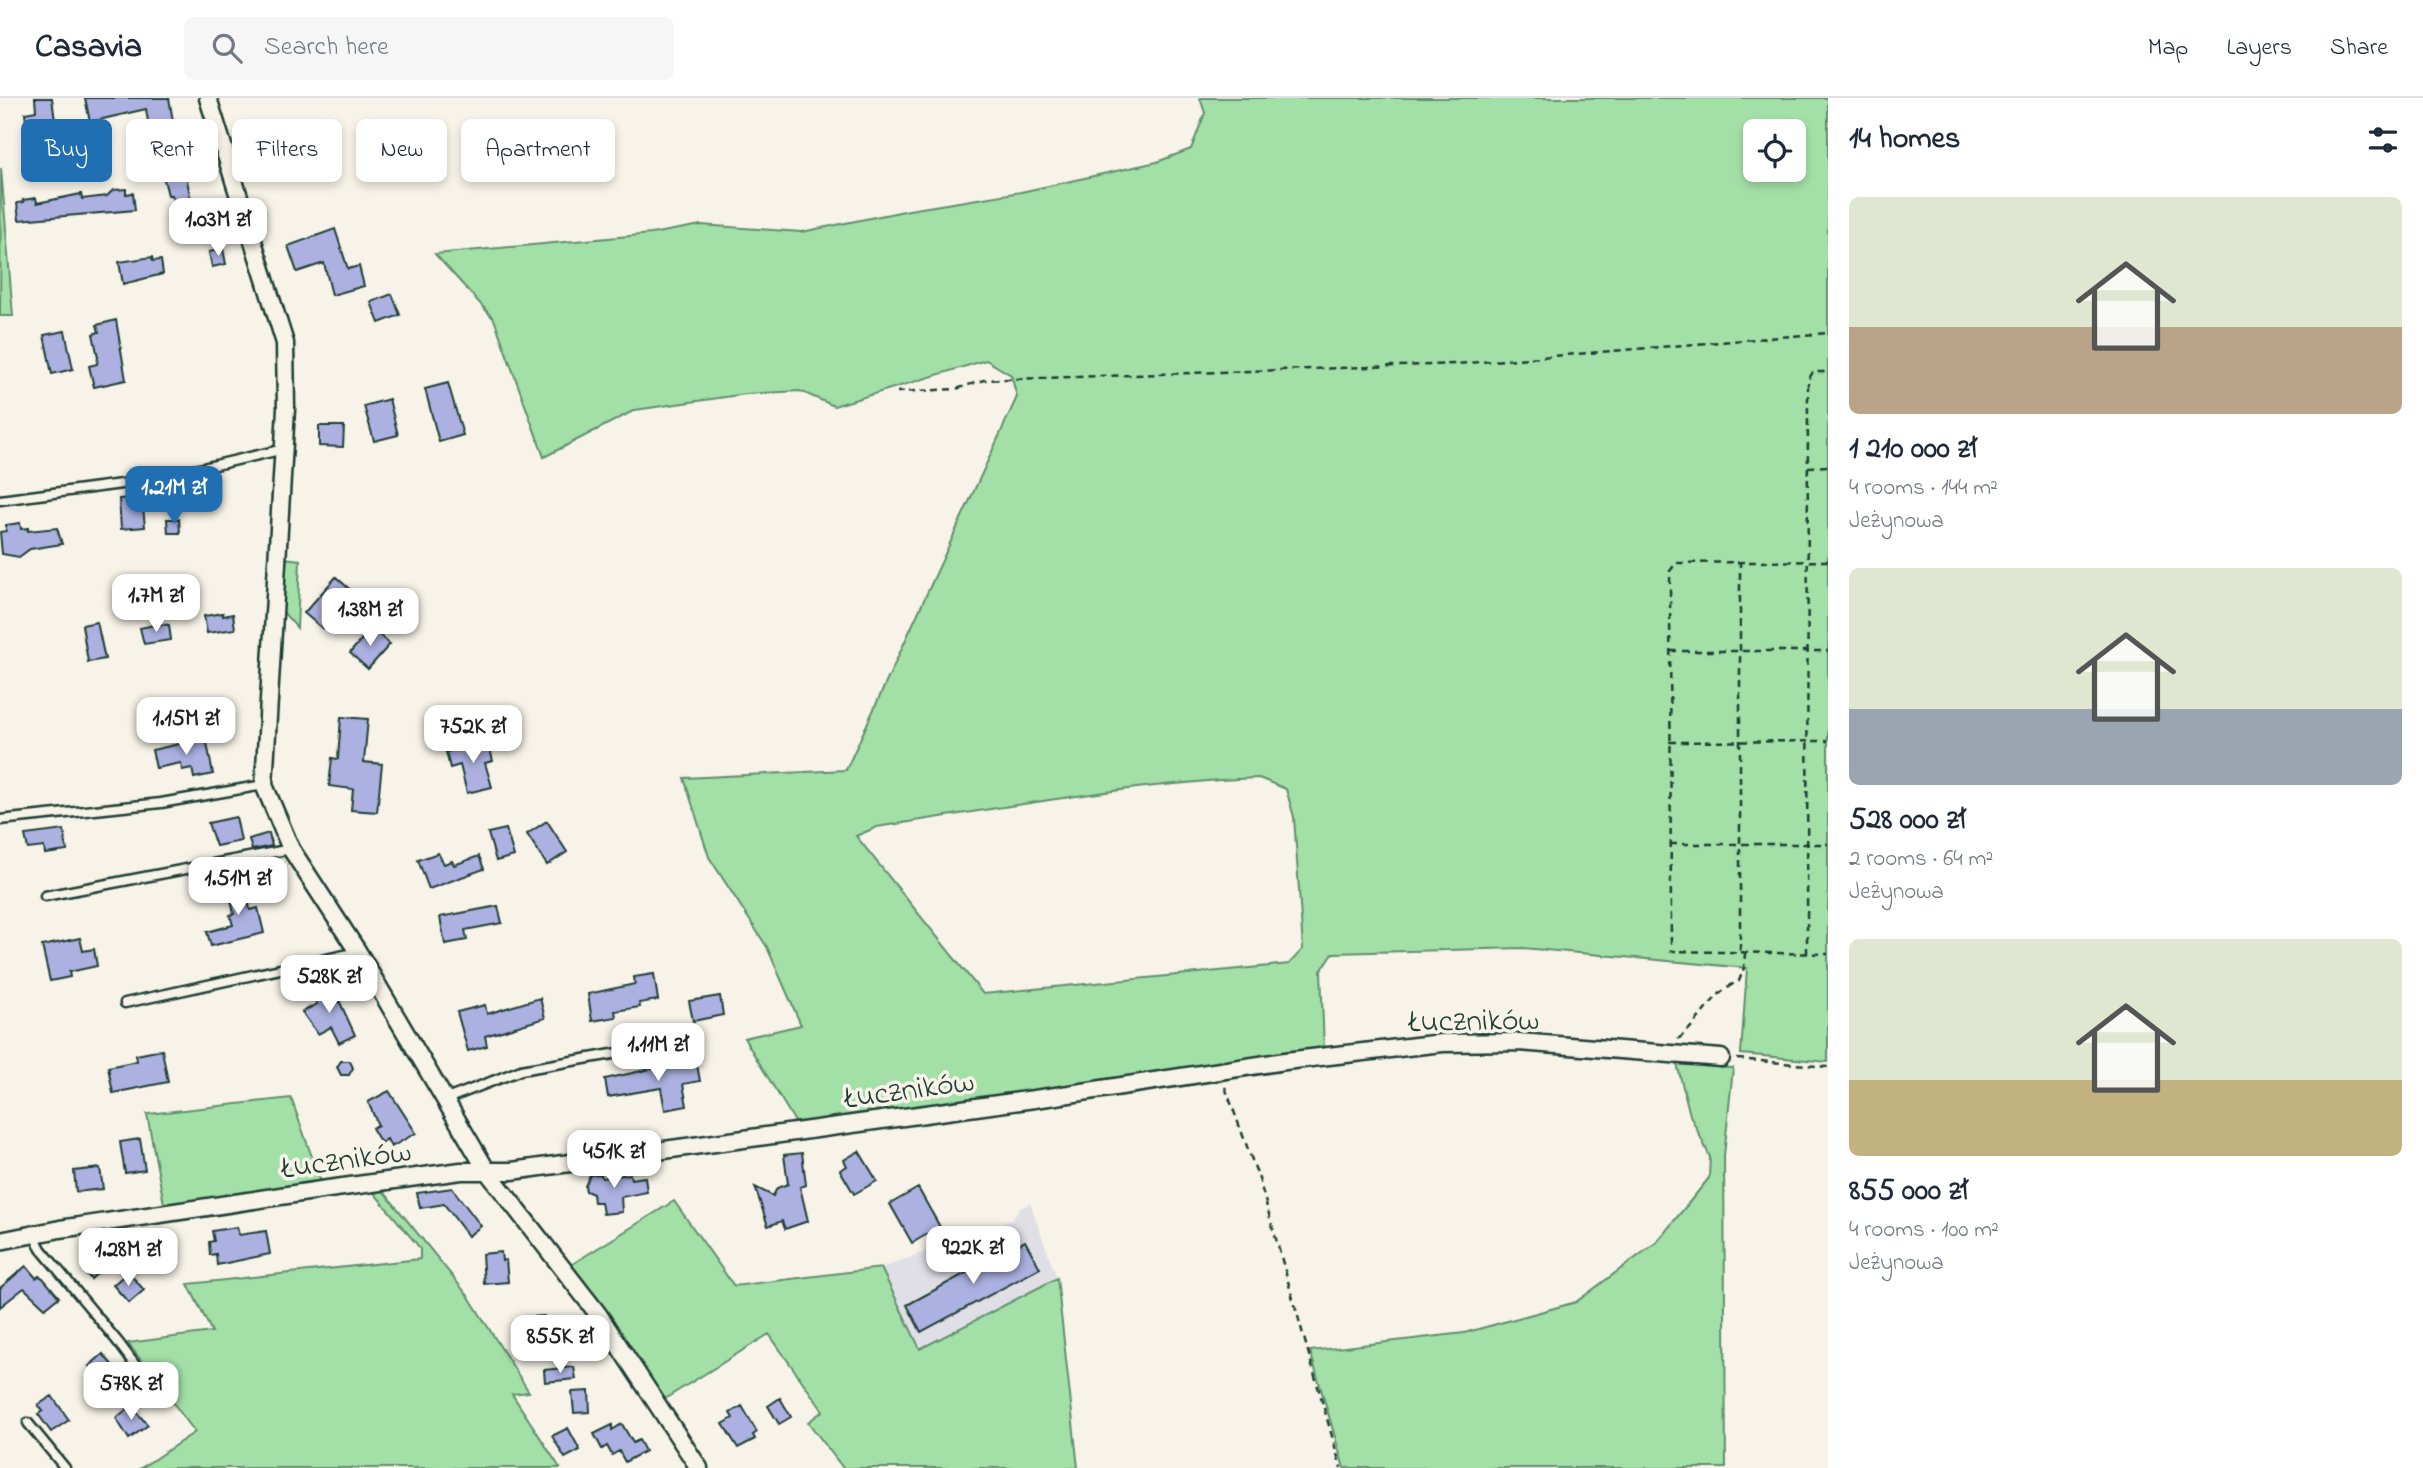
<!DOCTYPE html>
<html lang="en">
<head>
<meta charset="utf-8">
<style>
	body { margin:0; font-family:"Indie Flower",sans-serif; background:#f6f6f7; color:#1f2937; height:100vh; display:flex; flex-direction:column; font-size:26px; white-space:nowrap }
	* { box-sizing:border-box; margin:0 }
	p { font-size:23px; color:#747a83 }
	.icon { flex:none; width:38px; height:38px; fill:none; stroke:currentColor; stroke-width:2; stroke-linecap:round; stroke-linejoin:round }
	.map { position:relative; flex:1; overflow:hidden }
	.sheet { display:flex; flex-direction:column; background:#fff; width:595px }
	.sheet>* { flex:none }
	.banner { position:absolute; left:21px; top:21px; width:665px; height:63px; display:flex; gap:14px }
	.controls { position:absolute; left:1743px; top:21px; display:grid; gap:14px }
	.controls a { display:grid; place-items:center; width:63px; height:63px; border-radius:10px; background:#fff; box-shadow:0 4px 10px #0003; font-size:35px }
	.price { position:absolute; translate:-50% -60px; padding:0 16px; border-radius:14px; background:#fff; color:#222; font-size:23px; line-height:46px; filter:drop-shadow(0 2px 4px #0008) }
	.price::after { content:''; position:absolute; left:50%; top:42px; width:21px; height:16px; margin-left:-10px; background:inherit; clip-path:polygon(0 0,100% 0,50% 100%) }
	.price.selected { background:#1f6fb2; color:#fff }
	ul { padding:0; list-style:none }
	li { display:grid; align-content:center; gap:14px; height:371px; padding:0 21px }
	li span { display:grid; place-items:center; height:217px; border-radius:10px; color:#555 }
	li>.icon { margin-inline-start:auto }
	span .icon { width:126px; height:126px; fill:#fffc; stroke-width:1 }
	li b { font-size:30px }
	h2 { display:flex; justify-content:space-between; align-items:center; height:84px; padding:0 21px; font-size:30px }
	.chip { padding:0 24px; border-radius:10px; background:#fff; box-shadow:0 4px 10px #0003; font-size:24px; line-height:63px }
	.chip.selected { background:#1f6fb2; color:#fff }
	header { display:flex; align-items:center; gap:42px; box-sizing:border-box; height:98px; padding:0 35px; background:#fff; border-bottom:2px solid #e0e1e3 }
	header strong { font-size:33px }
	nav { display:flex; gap:38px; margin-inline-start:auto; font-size:24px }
	.search { width:490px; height:63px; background:#f6f6f7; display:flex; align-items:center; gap:18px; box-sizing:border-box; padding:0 24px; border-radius:10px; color:#747a83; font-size:26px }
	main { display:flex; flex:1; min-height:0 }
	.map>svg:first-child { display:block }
	.built { fill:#e0dfe6 }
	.green { fill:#a3e0a7; stroke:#618e6e; stroke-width:2; fill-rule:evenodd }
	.building { fill:#acb1e2; stroke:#1f3d34; stroke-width:2 }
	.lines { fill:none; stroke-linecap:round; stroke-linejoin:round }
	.service-casing { stroke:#1f3d34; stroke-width:13 }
	.minor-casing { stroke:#1f3d34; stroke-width:21 }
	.path { stroke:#1f3d34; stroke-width:2.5; stroke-dasharray:7 5; stroke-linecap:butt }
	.service { stroke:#f7f3e8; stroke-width:8 }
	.minor { stroke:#f7f3e8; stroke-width:16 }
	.labels { text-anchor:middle; stroke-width:7; stroke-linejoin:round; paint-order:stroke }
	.street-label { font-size:32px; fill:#1f3d34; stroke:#f7f3e8 }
</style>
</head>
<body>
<header>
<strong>Casavia</strong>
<div class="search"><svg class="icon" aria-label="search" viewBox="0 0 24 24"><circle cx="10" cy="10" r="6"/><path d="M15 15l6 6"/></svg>Search here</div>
<nav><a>Map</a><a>Layers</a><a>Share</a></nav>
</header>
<main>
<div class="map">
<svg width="1828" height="1370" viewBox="0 0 1828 1370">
	<rect width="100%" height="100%" fill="#f7f3e8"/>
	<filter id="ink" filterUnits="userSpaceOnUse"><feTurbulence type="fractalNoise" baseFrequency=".0143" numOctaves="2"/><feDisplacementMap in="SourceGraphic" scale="14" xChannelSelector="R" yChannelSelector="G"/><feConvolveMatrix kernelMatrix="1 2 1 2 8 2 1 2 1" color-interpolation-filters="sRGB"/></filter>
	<g filter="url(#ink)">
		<path class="built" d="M1030,1105L1057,1180L919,1251L881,1170L1012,1122L1020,1110Z"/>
		<path class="green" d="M1200,0H1828V964L1741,956L1747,870L1523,850L1333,855L1321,873L1324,952L797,1027L744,940L801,927L767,849L709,759L684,680L846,672L1017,299L1011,277L986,262L834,308L800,293L746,296L635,312L544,359L494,221L435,156L651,136L701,127L802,134L909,112L1021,94L1157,64L1191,51L1205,15ZM1755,33H1794V72H1755ZM1259,680L1286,691L1294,719L1303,851L1289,866L983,896L856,738L877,729C1003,710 1131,685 1259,680Z
			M1,70L13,218H0Z
			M284,460L300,462L297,530L282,513Z
			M1676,962L1716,964L1721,970H1733L1724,1058L1726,1370H1344L1310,1253L1464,1235L1576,1204L1657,1144L1709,1080L1710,1059L1690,1017Z
			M291,1000L322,1087L165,1111L147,1016Z
			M380,1089L469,1199L529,1294L512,1296L560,1370H141L195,1334L128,1245L212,1234L188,1186L420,1161V1150L370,1090Z
			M674,1103L734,1188L881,1170L920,1251L1057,1180L1078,1370H843L808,1324L823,1313L769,1236L663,1302L569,1168Z"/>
		<path class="building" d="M35,0H52L57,38L36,41L34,30L27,31L25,15L36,13Z
			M85,0H169L176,40L162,43L161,34L150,36L146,11L90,24Z
			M185,71L191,103H196L201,126L179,129L172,97H168L162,74Z
			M126,91V96L133,95L135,112L19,122L17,105L24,104L23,102L36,100L37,105L81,96L82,101L107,98L113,92Z
			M335,131L348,171L359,168L364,188L332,197L324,165L297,174L288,148Z
			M223,151L226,166L212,169L209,154Z
			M152,159L153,163L161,162L163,176L123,186L119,164Z
			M392,196L400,217L379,225L371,204Z
			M116,222L126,282L94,289L89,268L97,266L98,259L93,236L99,234L97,227Z
			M65,233L73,271L52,276L44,237Z
			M448,285L463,337L439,344L425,291Z
			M389,301L398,337L374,343L364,308Z
			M319,328H344L343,349L319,348Z
			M142,399L145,429L121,431L119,401Z
			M167,421H179L180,435H168Z
			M20,425L21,431L28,430V433L57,430L62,446L30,451L19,459L2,456L0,434L6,433V427Z
			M336,479L354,495L323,531L304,515Z
			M223,515V518L233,516L235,531L207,535L204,518Z
			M97,524L105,561L88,564L82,527Z
			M159,526L169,527L171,542L144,546L140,530Z
			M371,530L390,546L368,571L350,555Z
			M341,619L368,621L364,664L382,666L377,714L351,712L353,691L329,688L332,660L338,661Z
			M206,640L213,676L194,680L192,670L182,672L181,665L156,670L152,652Z
			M488,643L493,663L485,665L492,689L467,695L460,667L450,670L446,654Z
			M236,719L241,743L216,748L208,725Z
			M547,723L567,754L547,767L527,736Z
			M506,731L514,758L496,763L488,735Z
			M64,732L67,753L45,756L44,749L28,751L25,737Z
			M269,735L272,748L252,752L249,741Z
			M438,755L444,766L452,763L454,767L479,758L484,771L429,791L418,762Z
			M244,779L250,812L258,810L264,835L211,848L207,834L233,827L230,817L234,816L227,782Z
			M498,808L502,825L465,832L467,842L445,846L440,819Z
			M80,840L83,853L94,851L97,868L69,874L70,879L50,883L42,848Z
			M654,876L658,902L639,905L640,909L615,913L616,919L592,923L588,896L635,886L634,879Z
			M332,887L355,937L339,945L331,929L318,936L302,914L317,906L312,897Z
			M720,898L723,917L693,923L689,903Z
			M540,900L545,920L485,938L487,948L468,953L457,914L485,907L487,916Z
			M162,952L168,984L113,995L108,969L137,963L136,957Z
			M696,961L700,983L683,986L687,1008L665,1012L661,990L608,999L605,981Z
			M341,963H350L353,970L349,977H341L337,969Z
			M389,993L416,1035L391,1049L387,1041L381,1045L372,1030L378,1027L368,1004Z
			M140,1041L145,1072L125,1075L120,1044Z
			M859,1053L877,1083L854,1096L840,1072L847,1068L844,1062Z
			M802,1055L806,1087L800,1089L808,1123L785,1131L782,1123L768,1128L755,1089L773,1098L777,1090L788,1086L784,1057Z
			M100,1070L103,1091L76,1094L74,1073Z
			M601,1076L602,1080L630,1076L631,1081L645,1079L647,1094L621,1099L622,1114L603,1116L601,1104H594L593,1096L586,1093L585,1088L590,1077Z
			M452,1090L481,1128L468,1138L444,1106L420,1110L417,1095Z
			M918,1090L940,1129L912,1145L890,1106Z
			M237,1129L239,1137L266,1133L270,1156L217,1167L216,1156L210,1157L209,1144L214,1143L212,1133Z
			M1025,1143L1040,1170L921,1234L907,1207Z
			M501,1154L502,1163L506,1162L508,1184L484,1186L482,1156Z
			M101,1156L109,1165L91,1181L83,1172Z
			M26,1168L36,1180L39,1178L43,1180L59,1199L45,1210L24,1190L0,1209V1190Z
			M128,1174L144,1192L129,1205L113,1187Z
			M544,1218L546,1237L542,1238L543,1246L519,1249L516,1226L531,1224L530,1219Z
			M103,1256L113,1268L99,1280L89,1268Z
			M574,1269L576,1281L545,1284L544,1272Z
			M589,1293L590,1314L574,1315L572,1294Z
			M52,1298L69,1322L51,1334L38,1316L43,1313L38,1307Z
			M780,1300L791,1319L779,1326L768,1308Z
			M131,1308L148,1327L129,1341L116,1320Z
			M742,1308L757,1334L753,1337L755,1341L738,1350L723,1326L733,1320L730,1315Z
			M622,1326L633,1345L639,1342L645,1353L625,1364L619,1353L612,1357L607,1348L602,1351L594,1336L612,1327V1332Z
			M568,1330L580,1352L565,1360L552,1338Z"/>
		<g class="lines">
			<g class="service-casing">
				<path id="service" d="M0,402L152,382L284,351
					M0,722L161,705L264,687
					M45,798L291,751
					M125,905L358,854
					M444,1002L521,972L687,943
					M34,1137L41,1151L118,1244L144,1279
					M28,1325L65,1370"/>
			</g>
			<g class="minor-casing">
				<path id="minor" d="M208,0L285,245L286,311L264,687L291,751L358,854L487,1073L598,1216L699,1370
					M0,1143L60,1131L321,1092L461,1073H512L1056,998L1285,963L1442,945L1519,944L1721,960"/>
			</g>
			<path class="path" d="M897,294L956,291L984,282L1457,266L1828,235
				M1808,369L1828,368
				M1828,463L1676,465L1670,473L1671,853L1828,856
				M1670,553H1828
				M1669,644L1828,643
				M1670,746H1828
				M1740,853V464
				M1807,856L1808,282L1813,274H1828
				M1678,941C1701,924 1712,894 1739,883L1744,870L1745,855
				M1737,961L1828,969
				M1225,989L1259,1081L1341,1370"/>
			<use href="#service" class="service"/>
			<use href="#minor" class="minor"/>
		</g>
	</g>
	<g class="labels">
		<g class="street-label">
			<text transform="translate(1474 921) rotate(-1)" y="11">Łuczników</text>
			<text transform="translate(909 990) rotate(-8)" y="11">Łuczników</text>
			<text transform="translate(346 1060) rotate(-8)" y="11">Łuczników</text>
		</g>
	</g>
</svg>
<div class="controls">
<a><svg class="icon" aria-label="locate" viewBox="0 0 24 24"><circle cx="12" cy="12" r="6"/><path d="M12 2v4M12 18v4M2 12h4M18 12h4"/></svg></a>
</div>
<b class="price" style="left:218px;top:160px">1.03M zł</b>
<b class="price selected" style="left:174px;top:428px">1.21M zł</b>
<b class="price" style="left:156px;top:536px">1.7M zł</b>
<b class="price" style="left:370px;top:550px">1.38M zł</b>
<b class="price" style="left:186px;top:659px">1.15M zł</b>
<b class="price" style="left:473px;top:667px">752K zł</b>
<b class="price" style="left:238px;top:819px">1.51M zł</b>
<b class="price" style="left:329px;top:917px">528K zł</b>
<b class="price" style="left:658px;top:985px">1.11M zł</b>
<b class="price" style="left:614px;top:1092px">451K zł</b>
<b class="price" style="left:973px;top:1188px">922K zł</b>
<b class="price" style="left:128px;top:1190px">1.28M zł</b>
<b class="price" style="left:560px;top:1277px">855K zł</b>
<b class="price" style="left:131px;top:1324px">578K zł</b>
<div class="banner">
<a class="chip selected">Buy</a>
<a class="chip">Rent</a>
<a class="chip">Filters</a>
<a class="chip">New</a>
<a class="chip">Apartment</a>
</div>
</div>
<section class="sheet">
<h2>14 homes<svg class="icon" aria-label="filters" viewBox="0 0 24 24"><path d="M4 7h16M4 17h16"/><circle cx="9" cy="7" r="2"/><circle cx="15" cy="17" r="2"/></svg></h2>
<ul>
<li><span style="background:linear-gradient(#dfe7d0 60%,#b9a48a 0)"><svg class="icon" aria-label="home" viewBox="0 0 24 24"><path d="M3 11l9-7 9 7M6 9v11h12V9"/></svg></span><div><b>1 210 000 zł</b><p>4 rooms · 144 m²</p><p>Jeżynowa</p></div></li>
<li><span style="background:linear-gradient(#dfe7d0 65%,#9aa5b1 0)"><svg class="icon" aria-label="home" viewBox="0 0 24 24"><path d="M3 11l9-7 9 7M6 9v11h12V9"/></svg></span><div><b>528 000 zł</b><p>2 rooms · 64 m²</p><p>Jeżynowa</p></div></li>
<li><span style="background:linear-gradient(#dfe7d0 65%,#c2b280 0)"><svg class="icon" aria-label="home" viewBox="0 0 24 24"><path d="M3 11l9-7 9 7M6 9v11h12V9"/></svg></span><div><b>855 000 zł</b><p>4 rooms · 100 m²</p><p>Jeżynowa</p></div></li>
</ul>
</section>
</main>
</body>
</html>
